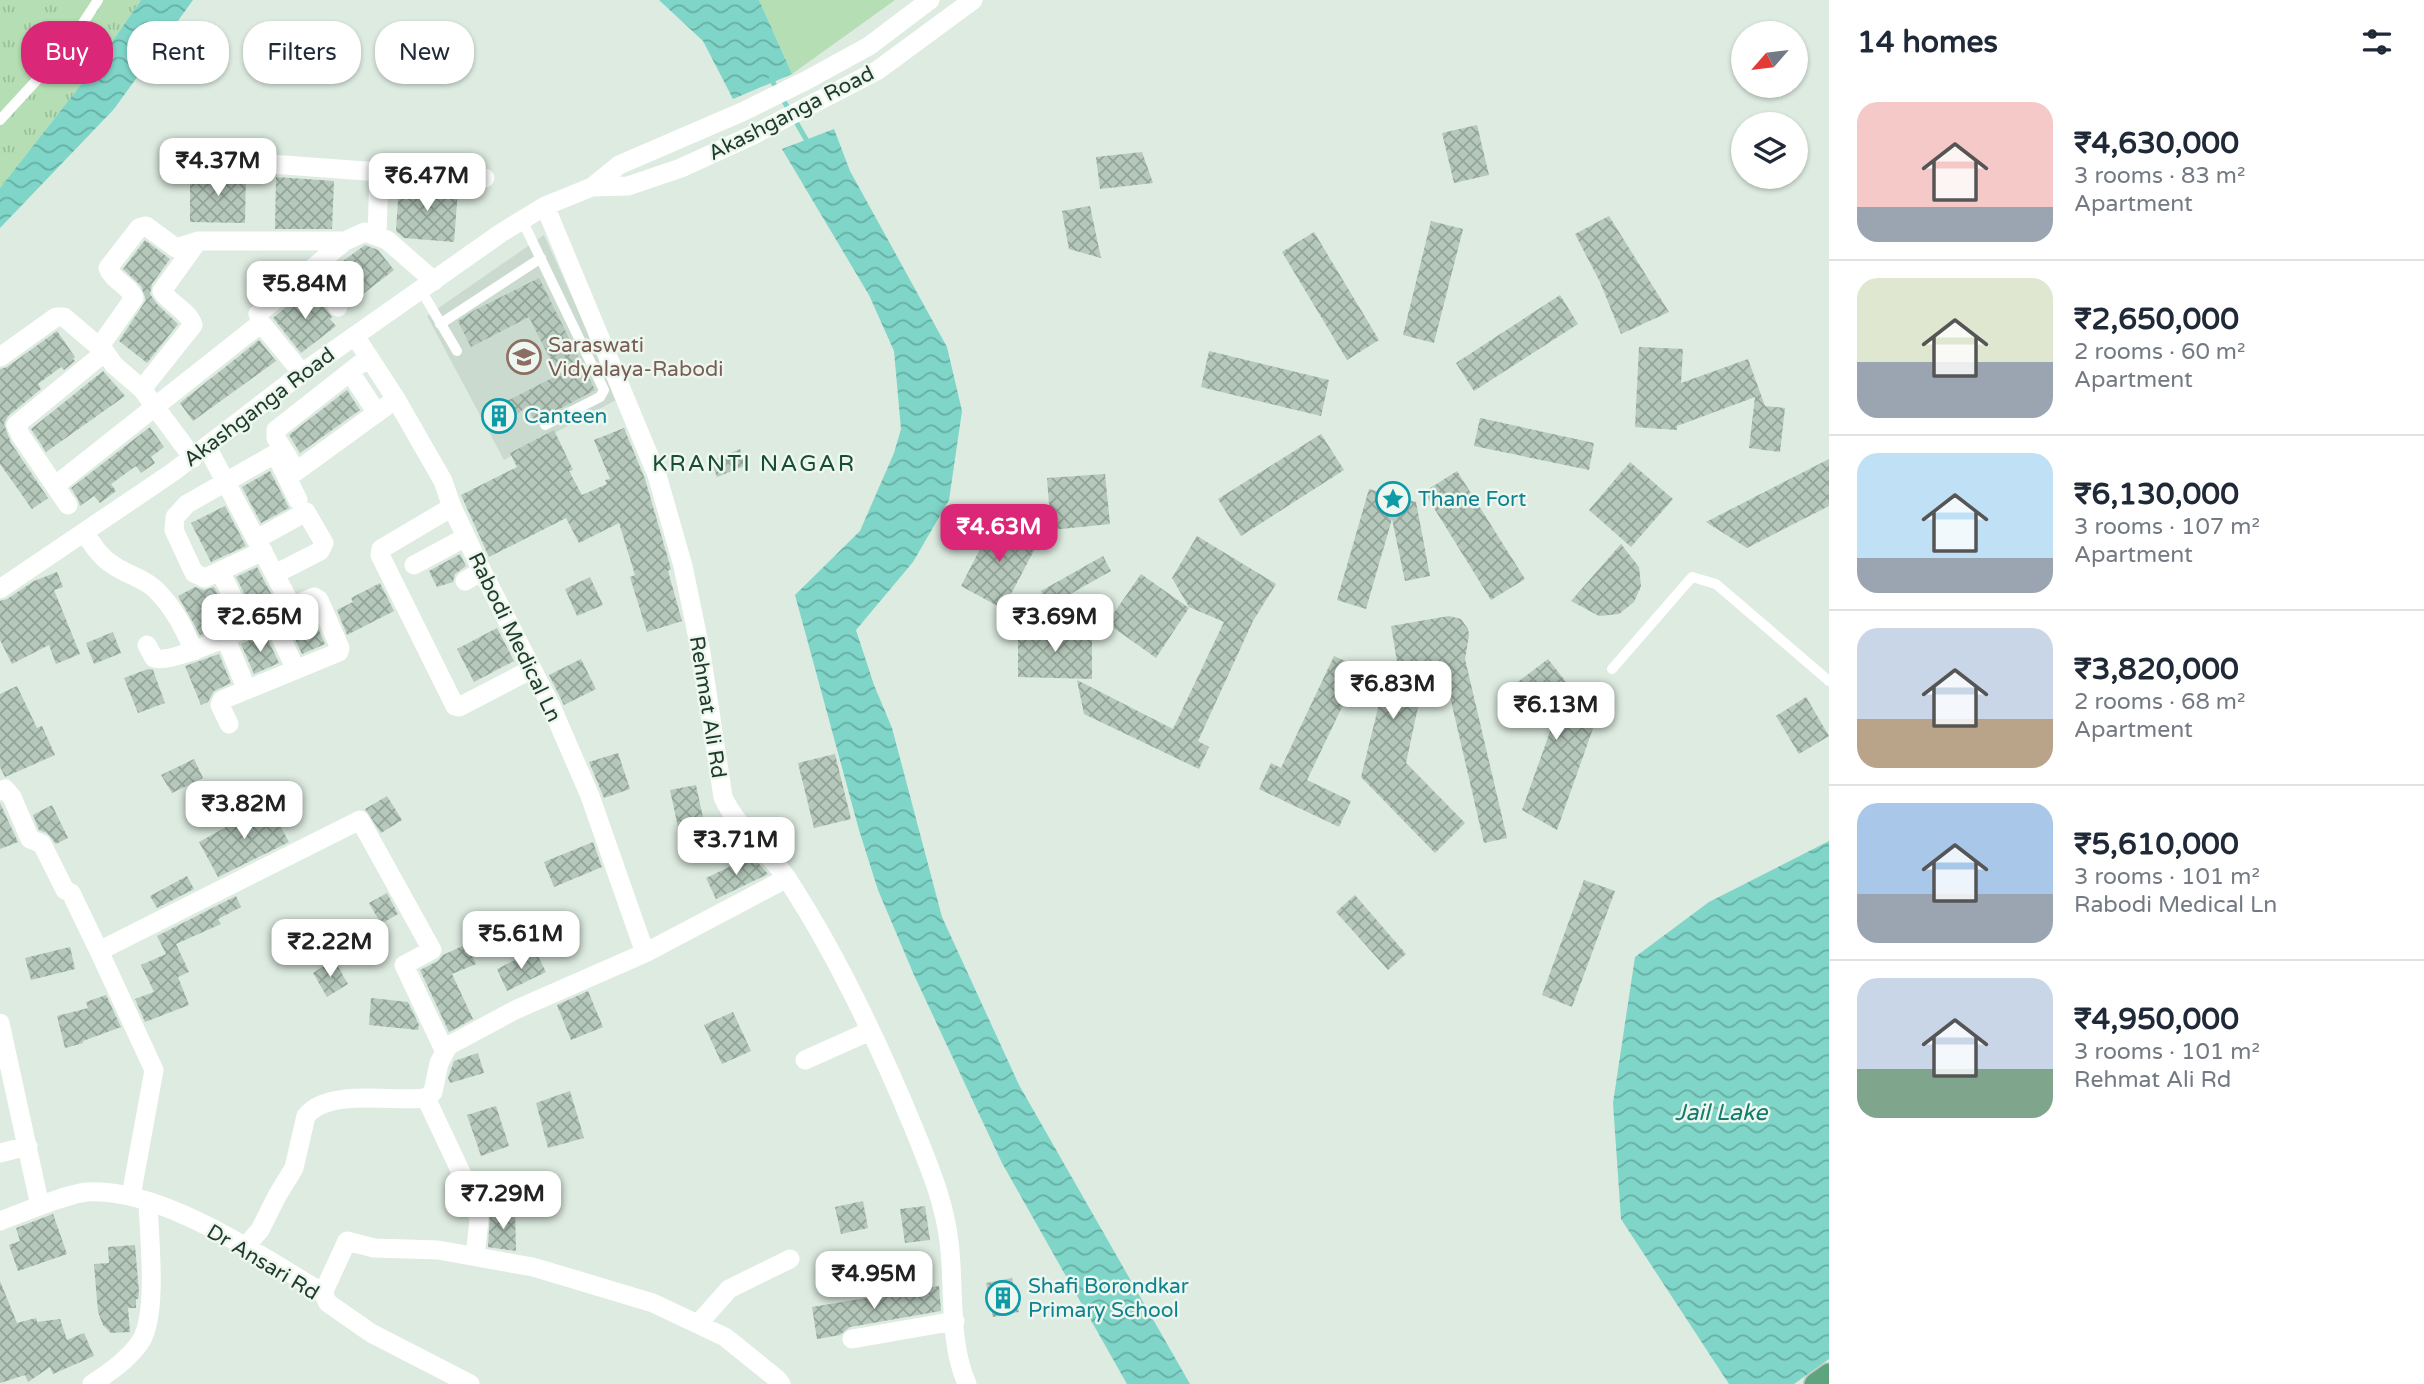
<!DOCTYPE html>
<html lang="en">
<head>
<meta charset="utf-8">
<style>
	body { margin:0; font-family:"Varela Round",sans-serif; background:#f2f2f3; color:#1f2937; height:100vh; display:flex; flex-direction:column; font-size:26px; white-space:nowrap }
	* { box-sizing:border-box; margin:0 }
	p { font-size:23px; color:#747a83 }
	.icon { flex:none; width:38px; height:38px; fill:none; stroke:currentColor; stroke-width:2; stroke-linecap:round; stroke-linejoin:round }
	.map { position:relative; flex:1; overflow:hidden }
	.side { display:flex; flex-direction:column; background:#fff; width:595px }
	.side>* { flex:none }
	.hud { position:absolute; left:21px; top:21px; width:665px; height:63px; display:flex; gap:14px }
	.needle { width:46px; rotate:242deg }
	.buttons { position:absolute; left:1731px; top:21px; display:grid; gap:14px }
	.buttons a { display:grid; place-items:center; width:77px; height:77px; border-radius:50%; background:#fff; box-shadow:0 2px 5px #0004; font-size:35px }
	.price { position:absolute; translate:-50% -60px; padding:0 16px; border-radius:14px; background:#fff; color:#222; font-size:23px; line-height:46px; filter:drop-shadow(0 2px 4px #0008) }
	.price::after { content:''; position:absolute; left:50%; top:42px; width:21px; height:16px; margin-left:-10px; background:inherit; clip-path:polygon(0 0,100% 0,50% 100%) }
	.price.on { background:#db2777; color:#fff }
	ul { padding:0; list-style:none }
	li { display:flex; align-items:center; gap:21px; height:175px; padding:0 28px }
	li+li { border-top:2px solid #e0e1e3 }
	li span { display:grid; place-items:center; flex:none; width:196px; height:140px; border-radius:21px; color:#555 }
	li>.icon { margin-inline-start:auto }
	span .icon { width:84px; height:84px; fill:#fffc; stroke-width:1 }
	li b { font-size:30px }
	h2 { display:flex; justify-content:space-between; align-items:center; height:84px; padding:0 28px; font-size:30px }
	.tag { padding:0 24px; border-radius:28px; background:#fff; box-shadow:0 2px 5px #0004; font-size:24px; line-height:63px }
	.tag.on { background:#db2777; color:#fff }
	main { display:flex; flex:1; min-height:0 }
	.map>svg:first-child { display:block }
	.built { fill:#cbdacf }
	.green { fill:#b5deb4 }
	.park { fill:url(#park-tufts) }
	.water { fill:url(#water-waves) }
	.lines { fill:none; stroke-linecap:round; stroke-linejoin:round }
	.stream { stroke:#7fd5c8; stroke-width:5 }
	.building { fill:url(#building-cross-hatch) }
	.primary-casing { stroke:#c0c8c3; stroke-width:24 }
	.service { stroke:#fff; stroke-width:10 }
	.minor { stroke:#fff; stroke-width:19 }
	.primary { stroke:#5ea47c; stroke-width:21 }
	.labels { text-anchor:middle; stroke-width:5; stroke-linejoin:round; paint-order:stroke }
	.street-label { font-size:21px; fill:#1e3b2a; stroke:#eef7ef }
	.education-label { font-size:21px; fill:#785e54; stroke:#eef7ef; text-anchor:start }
	.culture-label { font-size:21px; fill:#0d838f; stroke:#eef7ef; text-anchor:start }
	.neighbourhood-label { font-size:23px; letter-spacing:2px; fill:#184e30; stroke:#eef7ef }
	.water-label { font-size:23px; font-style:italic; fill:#147b6c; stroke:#eef7ef }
</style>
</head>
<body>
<main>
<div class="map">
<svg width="1829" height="1384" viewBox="0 0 1829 1384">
	<defs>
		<pattern id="park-tufts" width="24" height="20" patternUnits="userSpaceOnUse" patternTransform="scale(1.75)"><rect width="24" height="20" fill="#b5deb4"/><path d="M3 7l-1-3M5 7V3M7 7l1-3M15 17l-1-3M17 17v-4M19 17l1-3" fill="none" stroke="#9bbf9b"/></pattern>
		<pattern id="water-waves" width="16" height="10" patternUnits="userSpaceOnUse" patternTransform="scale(1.75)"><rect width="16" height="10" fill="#7fd5c8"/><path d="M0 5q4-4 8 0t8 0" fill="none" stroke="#67aea3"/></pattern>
		<pattern id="building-cross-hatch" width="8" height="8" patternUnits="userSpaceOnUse" patternTransform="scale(1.75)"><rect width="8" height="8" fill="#b5c8bb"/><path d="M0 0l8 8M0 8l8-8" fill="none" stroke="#93a498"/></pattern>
	</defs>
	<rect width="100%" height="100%" fill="#ddebe0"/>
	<path class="built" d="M544,235L618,399L504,460L427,316Z"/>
	<path class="green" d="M759,0H895L792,74Z"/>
	<path class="park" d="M0,0H141L94,68L0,188Z"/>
	<path class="water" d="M141,0H193L114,109L0,228V188L94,68Z
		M659,0H759L792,74L733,99L703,41Z
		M834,129L850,171L947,347L962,411L949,500L913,562L856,630L874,685L892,728L942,917L1019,1085L1190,1384H1127L1002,1163L914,975L878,890L859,830L795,595L860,531L894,453L901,429L894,351L869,295L782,149Z
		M1829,841V1359L1794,1384H1729L1621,1219L1613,1103L1635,957L1709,902Z"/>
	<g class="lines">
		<path class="stream" d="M771,79L810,146"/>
	</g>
	<path class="building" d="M1477,125L1489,175L1454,183L1442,133Z
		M1142,152L1153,183L1100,189L1096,157Z
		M190,173L246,174L245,223L190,222Z
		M276,177L334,181L332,229H275Z
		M399,185L458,189L454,242L404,238L396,231Z
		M1090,206L1101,258L1069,249L1062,211Z
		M1609,216L1669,312L1621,334L1600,282L1575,234Z
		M1431,221L1463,229L1434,343L1403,335Z
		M1314,232L1379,340L1347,360L1282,252Z
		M145,240L170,259L152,284L150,294L157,304L178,324L147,363L119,341L146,300L141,286L123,269Z
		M365,245L378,250L394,270L350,304L328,272Z
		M539,278L595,390L535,422L527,406L499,430L486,414L500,402L501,404L558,375L529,317L471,347L458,321L475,310Z
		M309,288L332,317L330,319L336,326L301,353L273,318Z
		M1560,295L1578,324L1474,391L1456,363Z
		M57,331L75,357L73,359L75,361L64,370L61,367L38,384L41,389L8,416L4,424L11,443L48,498L32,509L0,464V369L7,367Z
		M259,340L276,361L193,421L180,403Z
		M1639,347L1683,349L1681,383L1748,359L1765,406L1785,408L1780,452L1749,448L1755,397L1677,426V430L1635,427Z
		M1209,351L1329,380L1321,416L1201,387Z
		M103,371L125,396L46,452L31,429Z
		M347,390L360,410L300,453L289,435Z
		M1480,418L1594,443L1589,470L1474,446Z
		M150,427L164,447L151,457L155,463L141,473L136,466L111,484L116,491L100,503L94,496L80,506L78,499L71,488Z
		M624,428L645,479L671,569L668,571L682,621L647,632L630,577L635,575L619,523L579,543L566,518L489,557L461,495L517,467L510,453L554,430L573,470L569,471L582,495L607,484L605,480L610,479L594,440Z
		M1321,434L1344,470L1241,536L1218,499Z
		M740,449L747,465L717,477L711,461Z
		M1829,459V506L1747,548L1706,522Z
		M1630,462L1673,499L1631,547L1589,510Z
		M270,471L289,508L261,523L242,487Z
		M1457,471L1525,579L1491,600L1424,492Z
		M1105,474L1110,524L1051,530L1047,478Z
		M1369,489L1416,502L1430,576L1405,581L1392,519L1366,609L1337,600Z
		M225,506L246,546L211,562L191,523Z
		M995,520L1038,543L1003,609L961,586Z
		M1197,536L1276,584L1253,621L1198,741L1209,747L1199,769L1084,714L1077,680L1173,729L1224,622L1189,607L1172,578Z
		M1621,544L1639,567L1641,586L1634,602L1619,614L1599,616L1571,601Z
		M460,554L466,566L455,574L453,582L437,587L429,571Z
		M1103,556L1111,571L1049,606L1041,591Z
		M257,567L275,601L253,611L236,577Z
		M57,572L63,587L54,590L80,654L56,664L49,645L12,664L0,640V601L7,599L34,581Z
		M1141,574L1189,608L1156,658L1107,623Z
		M590,577L603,605L577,616L565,589Z
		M380,583L394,611L347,635L337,610L353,602L351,598Z
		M214,587L231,622L200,635L178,596L195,587L204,590Z
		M311,612L325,644L302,654L287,622Z
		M1449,616L1461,619L1468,629L1469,635L1465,659L1507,838L1484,843L1445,675L1381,692L1355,680L1307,780L1351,801L1339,827L1259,789L1271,763L1281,768L1334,656L1382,677L1399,673L1391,626Z
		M497,628L514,661L474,682L457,649Z
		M1018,630H1092V679L1018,677Z
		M113,632L121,653L94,664L86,643Z
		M265,633L279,663L254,674L241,644Z
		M219,654L231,683L214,691L208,702L201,705L185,666Z
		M581,659L596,689L564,705L549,675Z
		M1548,659L1596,720L1557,830L1522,810L1551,729L1515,684Z
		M148,669L153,670L165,703L138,713L124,678Z
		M17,686L37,728L42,726L55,755L5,777L0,767V694Z
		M1381,696L1418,707L1406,763L1465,823L1435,853L1361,777Z
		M1806,697L1829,736L1799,754L1776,716Z
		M618,753L630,789L604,798L589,762Z
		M835,754L851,819L814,828L798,763Z
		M194,759L203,778L172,793L161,775Z
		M696,785L705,827L679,832L670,790Z
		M387,796L402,820L381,833L365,809Z
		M0,803L18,842L0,849Z
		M268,804L289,842L218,877L199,842Z
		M52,805L68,838L56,844L47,833L39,830L33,815Z
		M593,842L602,867L554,887L544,862Z
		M752,856L768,874L716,899L706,878Z
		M187,876L194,889L157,908L150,896Z
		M1584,880L1615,891L1572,1007L1542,995Z
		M387,893L398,914L381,924L369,903Z
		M1355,895L1406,954L1388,970L1336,912Z
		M236,896L241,907L218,919L221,924L176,944L189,972L178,977L189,1005L145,1022L135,999L154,992L141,965L166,954L157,936Z
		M467,944L476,964L452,974L473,1019L449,1032L420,970L438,961L443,955Z
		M70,947L75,969L31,980L25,958Z
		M535,950L546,972L507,991L497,969Z
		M334,960L348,984L327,997L313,973Z
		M588,991L603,1027L571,1040L557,1005Z
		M106,995L121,1027L83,1041V1043L65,1048L57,1016L88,1008L86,1002Z
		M371,998L408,1002L419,1025L418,1030L369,1025Z
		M733,1012L751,1051L722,1064L704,1025Z
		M478,1053L484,1073L450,1083L448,1078L454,1061Z
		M570,1091L584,1138L548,1148L536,1103Z
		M496,1106L509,1146L481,1156L467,1115Z
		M863,1201L868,1228L841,1234L835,1207Z
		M925,1206L930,1240L905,1243L900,1209Z
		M515,1212L516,1251L488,1247L490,1213Z
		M53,1214L67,1254L18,1271L9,1245L20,1241L16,1228Z
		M135,1245L139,1293L138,1299H136V1308H128L130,1332L111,1333L103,1325L98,1312L94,1264L109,1263L108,1247Z
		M1012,1278L1019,1312L993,1317L986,1283Z
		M0,1281L17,1323L36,1318L37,1322L60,1319L67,1340L84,1333L94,1356L53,1374L50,1367L28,1382L25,1375L0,1383Z
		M939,1286L941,1311L850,1327L840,1335L817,1339L812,1307Z"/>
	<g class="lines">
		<g class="primary-casing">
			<path id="primary" d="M1815,1384L1829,1374"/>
		</g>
		<path class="service" d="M0,120L68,46L98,0
			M522,220L604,390L600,397L545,425
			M421,290L457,351
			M440,324L541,258
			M1612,669L1692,577L1716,584L1829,681"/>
		<path class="minor" d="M216,160L379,172L377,236
			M379,172L485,178
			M592,187L628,186L681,168L753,135L878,70L973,0
			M545,206L657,475L683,566L701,653L723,797C738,830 769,851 788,880C840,960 881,1048 917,1136C931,1171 945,1205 949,1242C955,1288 948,1341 967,1384
			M311,270L338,307
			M261,323L302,373
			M355,336L396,399L443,481L452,507L482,571L551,706L590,796L645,953
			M100,346L134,298C129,285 113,281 108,268L139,228L146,226L176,248L198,241H345
			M0,357L56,317H64L105,352
			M350,372L377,413
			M142,389L193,325C188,310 170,304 162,291L198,241
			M292,464L276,438V430L369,357
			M287,478L396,399
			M56,485L261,323L258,314L345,241L365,232L387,240L434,281
			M68,505L21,436L16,425L105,352L114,365L142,389L193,458
			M452,507L381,549L380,555L455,706L459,707L532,669
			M84,532C93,545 100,557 113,565C127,575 144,578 156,590C174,608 184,628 194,651
			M257,539L306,512L324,543L320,551L275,574
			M263,551L205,578L194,573L174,530L175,517L187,504L273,455L277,457L298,500
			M414,565L466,537
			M220,571L247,627
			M465,581L482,571
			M0,589L173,472L302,373L501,233L545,206L592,187L619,165L742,112L807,80L869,46L930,0
			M271,616L296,670
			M225,637L247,690
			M147,645L154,658C173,666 264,619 287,609L290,603L207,447
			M229,724L220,705L222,700L339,652L340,648L319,600L314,597L287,609
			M0,791L5,789L12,797L30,839L42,844L65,890L71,893L99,951
			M0,1023L40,1206
			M805,1060L870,1031
			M426,1098L474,1200L479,1220L475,1256
			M0,1153L28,1146
			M131,1196L154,1070L99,951L360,820L432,950L404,965L445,1052
			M0,1221C22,1213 65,1194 87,1192C160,1187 261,1256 323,1293L328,1303L371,1333L470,1384
			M245,1247L260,1230L277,1196L294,1168L306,1116C328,1088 394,1102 426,1098L433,1092L439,1063L448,1046L515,1010L645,953L787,878
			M323,1293L347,1241L374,1248L438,1250L533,1267L653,1303L725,1337L777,1379L781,1384
			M698,1324L729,1289L790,1259
			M852,1339L955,1321
			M92,1384C110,1372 129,1359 141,1341C158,1313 149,1237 148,1202"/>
		<use href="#primary" class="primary"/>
	</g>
	<defs>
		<g id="school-ring" transform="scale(1.75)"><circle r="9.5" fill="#eef7ef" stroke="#8d6e63" stroke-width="1.5"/><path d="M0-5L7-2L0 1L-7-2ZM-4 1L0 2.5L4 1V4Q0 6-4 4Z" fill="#8d6e63"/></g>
		<g id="building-ring" transform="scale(1.75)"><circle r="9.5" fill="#eef7ef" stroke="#0f9aa8" stroke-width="1.5"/><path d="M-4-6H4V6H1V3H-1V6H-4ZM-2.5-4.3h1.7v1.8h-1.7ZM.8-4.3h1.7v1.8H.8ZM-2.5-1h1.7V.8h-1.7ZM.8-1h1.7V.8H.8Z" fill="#0f9aa8"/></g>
		<g id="sight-ring" transform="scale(1.75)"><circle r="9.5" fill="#eef7ef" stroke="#0f9aa8" stroke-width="1.5"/><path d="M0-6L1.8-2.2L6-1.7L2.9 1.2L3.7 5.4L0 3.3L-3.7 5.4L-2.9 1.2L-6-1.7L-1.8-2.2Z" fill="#0f9aa8"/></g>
	</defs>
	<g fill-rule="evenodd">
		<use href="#school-ring" x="524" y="357"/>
		<use href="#building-ring" x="499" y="416"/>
		<use href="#sight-ring" x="1393" y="499"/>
		<use href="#building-ring" x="1003" y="1298"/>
	</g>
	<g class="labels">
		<g class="street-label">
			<text transform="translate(791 113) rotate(-27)" y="7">Akashganga Road</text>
			<text transform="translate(259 407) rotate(-37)" y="7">Akashganga Road</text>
			<text transform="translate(515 637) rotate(64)" y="7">Rabodi Medical Ln</text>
			<text transform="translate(708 707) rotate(81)" y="7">Rehmat Ali Rd</text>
			<text transform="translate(263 1262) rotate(31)" y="7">Dr Ansari Rd</text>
		</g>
		<g class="education-label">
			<text x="548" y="352">Saraswati<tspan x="548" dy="24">Vidyalaya-Rabodi</tspan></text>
		</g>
		<g class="culture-label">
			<text x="524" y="423">Canteen</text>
			<text x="1418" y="506">Thane Fort</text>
			<text x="1028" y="1293">Shafi Borondkar<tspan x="1028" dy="24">Primary School</tspan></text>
		</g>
		<g class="neighbourhood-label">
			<text x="754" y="471">KRANTI NAGAR</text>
		</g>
		<g class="water-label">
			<text x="1721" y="1120">Jail Lake</text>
		</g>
	</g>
</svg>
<div class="buttons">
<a><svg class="needle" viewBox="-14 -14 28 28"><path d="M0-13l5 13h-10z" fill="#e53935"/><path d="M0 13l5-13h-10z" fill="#747a83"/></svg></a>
<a><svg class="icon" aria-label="layers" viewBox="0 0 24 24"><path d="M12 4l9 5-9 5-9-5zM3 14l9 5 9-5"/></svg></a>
</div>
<b class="price" style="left:218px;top:198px">₹4.37M</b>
<b class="price" style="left:427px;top:213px">₹6.47M</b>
<b class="price" style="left:305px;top:321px">₹5.84M</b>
<b class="price on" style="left:999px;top:564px">₹4.63M</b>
<b class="price" style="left:260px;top:654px">₹2.65M</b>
<b class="price" style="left:1055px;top:654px">₹3.69M</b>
<b class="price" style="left:1393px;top:721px">₹6.83M</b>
<b class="price" style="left:1556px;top:742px">₹6.13M</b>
<b class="price" style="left:244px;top:841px">₹3.82M</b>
<b class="price" style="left:736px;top:877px">₹3.71M</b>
<b class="price" style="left:521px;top:971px">₹5.61M</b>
<b class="price" style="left:330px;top:979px">₹2.22M</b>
<b class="price" style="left:503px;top:1231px">₹7.29M</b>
<b class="price" style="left:874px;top:1311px">₹4.95M</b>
<div class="hud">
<a class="tag on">Buy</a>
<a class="tag">Rent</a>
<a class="tag">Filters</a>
<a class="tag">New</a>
</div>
</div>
<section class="side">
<h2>14 homes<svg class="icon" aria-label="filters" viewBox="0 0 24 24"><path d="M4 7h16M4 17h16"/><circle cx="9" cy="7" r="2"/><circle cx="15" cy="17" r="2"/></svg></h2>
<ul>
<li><span style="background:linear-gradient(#f6c9c9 75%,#9aa5b1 0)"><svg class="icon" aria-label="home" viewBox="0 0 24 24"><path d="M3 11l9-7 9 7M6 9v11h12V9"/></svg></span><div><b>₹4,630,000</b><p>3 rooms · 83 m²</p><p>Apartment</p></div></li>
<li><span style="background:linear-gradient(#dfe7d0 60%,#9aa5b1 0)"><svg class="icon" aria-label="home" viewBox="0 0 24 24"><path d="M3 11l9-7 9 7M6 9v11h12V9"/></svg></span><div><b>₹2,650,000</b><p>2 rooms · 60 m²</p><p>Apartment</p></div></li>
<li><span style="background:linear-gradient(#bfe0f5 75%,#9aa5b1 0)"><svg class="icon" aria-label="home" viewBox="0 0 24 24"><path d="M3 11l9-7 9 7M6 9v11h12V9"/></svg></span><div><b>₹6,130,000</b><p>3 rooms · 107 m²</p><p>Apartment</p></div></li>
<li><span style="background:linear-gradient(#c9d6e8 65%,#b9a48a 0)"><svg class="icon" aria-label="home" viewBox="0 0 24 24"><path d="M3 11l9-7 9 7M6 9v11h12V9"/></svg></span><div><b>₹3,820,000</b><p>2 rooms · 68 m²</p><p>Apartment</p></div></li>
<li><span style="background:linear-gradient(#a9c7e8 65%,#9aa5b1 0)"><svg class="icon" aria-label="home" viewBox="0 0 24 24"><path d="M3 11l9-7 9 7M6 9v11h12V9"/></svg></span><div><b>₹5,610,000</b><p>3 rooms · 101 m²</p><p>Rabodi Medical Ln</p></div></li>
<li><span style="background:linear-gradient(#c9d6e8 65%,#7fa58c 0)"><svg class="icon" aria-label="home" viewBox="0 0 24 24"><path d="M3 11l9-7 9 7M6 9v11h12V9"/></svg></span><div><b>₹4,950,000</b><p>3 rooms · 101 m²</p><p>Rehmat Ali Rd</p></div></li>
</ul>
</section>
</main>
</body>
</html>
